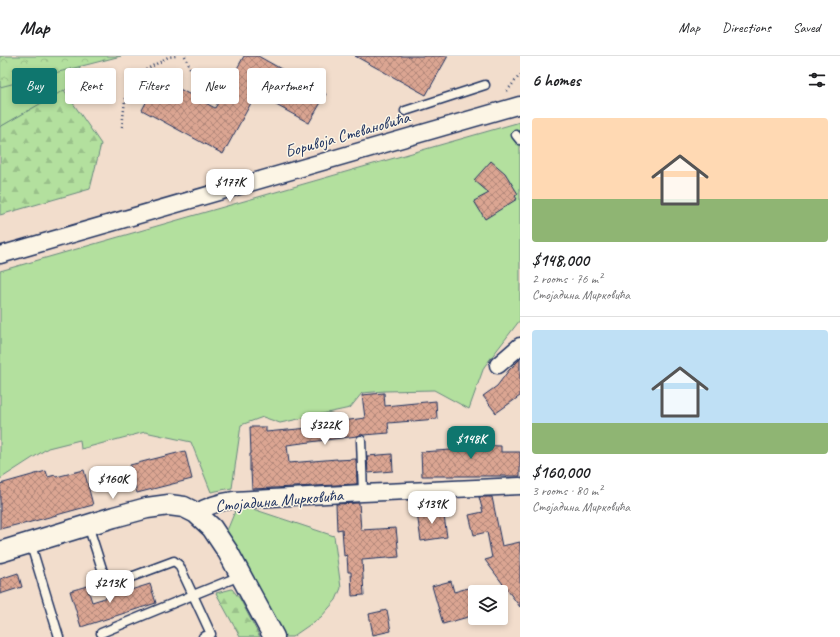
<!DOCTYPE html>
<html lang="en">
<head>
<meta charset="utf-8">
<style>
	body { margin:0; font-family:Caveat,sans-serif; background:#f6f6f6; color:#202124; height:100vh; display:flex; flex-direction:column; font-size:15px; white-space:nowrap }
	* { box-sizing:border-box; margin:0 }
	p { font-size:13px; color:#757577 }
	.icon { flex:none; width:22px; height:22px; fill:none; stroke:currentColor; stroke-width:2; stroke-linecap:round; stroke-linejoin:round }
	.map { position:relative; flex:1; overflow:hidden }
	.sheet { display:flex; flex-direction:column; background:#fff; width:320px }
	.sheet>* { flex:none }
	.top-card { position:absolute; left:12px; top:12px; width:380px; height:36px; display:flex; gap:8px }
	.fabs { position:absolute; left:468px; top:529px; display:grid; gap:8px }
	.fabs a { display:grid; place-items:center; width:40px; height:40px; border-radius:4px; background:#fff; box-shadow:0 2px 6px #0003; font-size:20px }
	.price { position:absolute; translate:-50% -34px; padding:0 9px; border-radius:8px; background:#fff; color:#222; font-size:13px; line-height:26px; filter:drop-shadow(0 1px 2px #0008) }
	.price::after { content:''; position:absolute; left:50%; top:24px; width:12px; height:9px; margin-left:-6px; background:inherit; clip-path:polygon(0 0,100% 0,50% 100%) }
	.price.current { background:#0f766e; color:#fff }
	ul { padding:0; list-style:none }
	li { display:grid; align-content:center; gap:8px; height:212px; padding:0 12px }
	li+li { border-top:1px solid #e0e0e0 }
	li span { display:grid; place-items:center; height:124px; border-radius:4px; color:#555 }
	li>.icon { margin-inline-start:auto }
	span .icon { width:72px; height:72px; fill:#fffc; stroke-width:1 }
	li b { font-size:17px }
	h2 { display:flex; justify-content:space-between; align-items:center; height:48px; padding:0 12px; font-size:17px }
	.tag { padding:0 14px; border-radius:4px; background:#fff; box-shadow:0 2px 6px #0003; font-size:14px; line-height:36px }
	.tag.current { background:#0f766e; color:#fff }
	header { display:flex; align-items:center; gap:24px; box-sizing:border-box; height:56px; padding:0 20px; background:#fff; border-bottom:1px solid #e0e0e0 }
	header strong { font-size:19px }
	nav { display:flex; gap:22px; margin-inline-start:auto; font-size:14px }
	main { display:flex; flex:1; min-height:0 }
	.map>svg:first-child { display:block }
	.grass { fill:#b3e09e; stroke:#67887e }
	.forest { fill:url(#forest-firs); stroke:#67887e }
	.park { fill:url(#park-crowns); stroke:#67887e }
	.building { fill:url(#building-cross-hatch); stroke:#1b2f5e }
	.lines { fill:none; stroke-linecap:round; stroke-linejoin:round }
	.service-casing { stroke:#1b2f5e; stroke-width:11 }
	.minor-casing { stroke:#1b2f5e; stroke-width:19 }
	.tertiary-casing { stroke:#1b2f5e; stroke-width:23 }
	.path { stroke:#1b2f5e; stroke-width:2.5; stroke-dasharray:1 3; stroke-linecap:butt }
	.service { stroke:#fcf5e5; stroke-width:8 }
	.minor { stroke:#fcf5e5; stroke-width:16 }
	.tertiary { stroke:#fcf5e5; stroke-width:20 }
	.labels { text-anchor:middle; stroke-width:3; stroke-linejoin:round; paint-order:stroke }
	.street-label { font-size:17px; fill:#1b2f5e; stroke:#fcf5e5 }
</style>
</head>
<body>
<header>
<strong>Map</strong>
<nav><a>Map</a><a>Directions</a><a>Saved</a></nav>
</header>
<main>
<div class="map">
<svg width="520" height="581" viewBox="0 0 520 581">
	<defs>
		<pattern id="forest-firs" width="22" height="20" patternUnits="userSpaceOnUse"><rect width="22" height="20" fill="#b3e09e"/><path d="M5 1l3.5 6h-7zM16 11l3.5 6h-7z" fill="#99c08a"/></pattern>
		<pattern id="park-crowns" width="20" height="18" patternUnits="userSpaceOnUse"><rect width="20" height="18" fill="#b3e09e"/><path d="M2 6a3 3 0 1 1 6 0M12 15a3 3 0 1 1 6 0" fill="none" stroke="#99c08a"/></pattern>
		<pattern id="building-cross-hatch" width="8" height="8" patternUnits="userSpaceOnUse"><rect width="8" height="8" fill="#dba592"/><path d="M0 0l8 8M0 8l8-8" fill="none" stroke="#b1877a"/></pattern>
	</defs>
	<rect width="100%" height="100%" fill="#f2ddcc"/>
	<filter id="ink" filterUnits="userSpaceOnUse"><feTurbulence type="fractalNoise" baseFrequency=".025" numOctaves="2"/><feDisplacementMap in="SourceGraphic" scale="8" xChannelSelector="R" yChannelSelector="G"/><feConvolveMatrix kernelMatrix="1 2 1 2 8 2 1 2 1" color-interpolation-filters="sRGB"/></filter>
	<g filter="url(#ink)">
		<path class="grass" d="M76,0L83,24L0,71V13Z
			M520,66V264L484,311L469,353L434,334L385,335L362,337L350,352L280,367L263,361L241,369L232,432L211,436L191,386L145,376L81,393L80,384L48,392L0,423V215Z
			M238,448L334,480L341,532L336,544L321,561L292,581H285L238,495L226,477Z"/>
		<path class="forest" d="M64,34L101,88L90,133L0,159V71Z
			M232,533L240,543L260,581H240L216,537Z"/>
		<path class="park" d="M0,0H121L0,31Z"/>
		<path class="building" d="M244,0H258L326,38L309,67L256,38L223,98L142,54L159,22L215,52Z
			M355,0H448L426,39Z
			M491,105L505,117L518,138L515,140L517,143L485,163L474,145L489,137L474,124Z
			M520,303V340L496,357L483,340L497,330L509,314Z
			M384,337L385,350L436,345L437,363L388,367L389,377L364,379H360L357,380L287,389L289,407L337,403V404L356,403L357,428L252,433L251,415H250V398H251L250,371H266V376L320,371V368L365,362L362,339Z
			M460,375L474,376L473,389L501,390V396H520V420H422L421,396L451,394V387H460Z
			M185,395L192,423L137,437L130,409Z
			M392,398L393,415L368,417L367,400Z
			M84,414L93,449L20,469V468L0,473V428L46,415L48,421L55,419L56,421Z
			M479,441H492L502,490L520,486V551L485,504L492,502L487,476L474,479L469,459L483,456Z
			M359,447L361,474L396,472L399,501L362,504L364,539L352,540L351,516H348L347,499L344,500L342,473L337,474L336,448Z
			M443,453L447,481L421,485L417,457Z
			M18,517L22,531L0,538V523Z
			M451,525L454,536L475,530V559L443,568L432,530Z
			M150,528L156,547L81,571L70,535L87,530L92,546Z
			M387,554L391,575L373,579L369,558Z"/>
		<g class="lines">
			<g class="service-casing">
				<path id="service" d="M405,55L485,29
					M516,79L520,84
					M361,384L363,437
					M88,469L104,519L111,525L123,524L174,505L179,509L193,539L101,577
					M30,486L59,581
					M203,581L211,578L193,539L240,520"/>
			</g>
			<g class="minor-casing">
				<path id="minor" d="M0,199L520,49
					M498,309L520,290
					M196,457C208,449 220,446 234,444L363,437L520,430"/>
			</g>
			<g class="tertiary-casing">
				<path id="tertiary" d="M0,496L114,461L147,452L169,449L184,451L196,457L212,472L228,496L274,581"/>
			</g>
			<path class="path" d="M185,0L190,12
				M507,35L520,19
				M122,71L125,44L144,15L168,1L176,0"/>
			<use href="#service" class="service"/>
			<use href="#minor" class="minor"/>
			<use href="#tertiary" class="tertiary"/>
		</g>
	</g>
	<g class="labels">
		<g class="street-label">
			<text transform="translate(347 78) rotate(-16)" y="6">Боривоја Стевановића</text>
			<text transform="translate(279 444) rotate(-5)" y="6">Стојадина Мирковића</text>
		</g>
	</g>
</svg>
<div class="fabs">
<a><svg class="icon" aria-label="layers" viewBox="0 0 24 24"><path d="M12 4l9 5-9 5-9-5zM3 14l9 5 9-5"/></svg></a>
</div>
<b class="price" style="left:230px;top:147px">$177K</b>
<b class="price" style="left:325px;top:390px">$322K</b>
<b class="price current" style="left:471px;top:404px">$148K</b>
<b class="price" style="left:113px;top:444px">$160K</b>
<b class="price" style="left:432px;top:469px">$139K</b>
<b class="price" style="left:110px;top:548px">$213K</b>
<div class="top-card">
<a class="tag current">Buy</a>
<a class="tag">Rent</a>
<a class="tag">Filters</a>
<a class="tag">New</a>
<a class="tag">Apartment</a>
</div>
</div>
<section class="sheet">
<h2>6 homes<svg class="icon" aria-label="filters" viewBox="0 0 24 24"><path d="M4 7h16M4 17h16"/><circle cx="9" cy="7" r="2"/><circle cx="15" cy="17" r="2"/></svg></h2>
<ul>
<li><span style="background:linear-gradient(#ffd9b3 65%,#8fb573 0)"><svg class="icon" aria-label="home" viewBox="0 0 24 24"><path d="M3 11l9-7 9 7M6 9v11h12V9"/></svg></span><div><b>$148,000</b><p>2 rooms · 76 m²</p><p>Стојадина Мирковића</p></div></li>
<li><span style="background:linear-gradient(#bfe0f5 75%,#8fb573 0)"><svg class="icon" aria-label="home" viewBox="0 0 24 24"><path d="M3 11l9-7 9 7M6 9v11h12V9"/></svg></span><div><b>$160,000</b><p>3 rooms · 80 m²</p><p>Стојадина Мирковића</p></div></li>
</ul>
</section>
</main>
</body>
</html>
